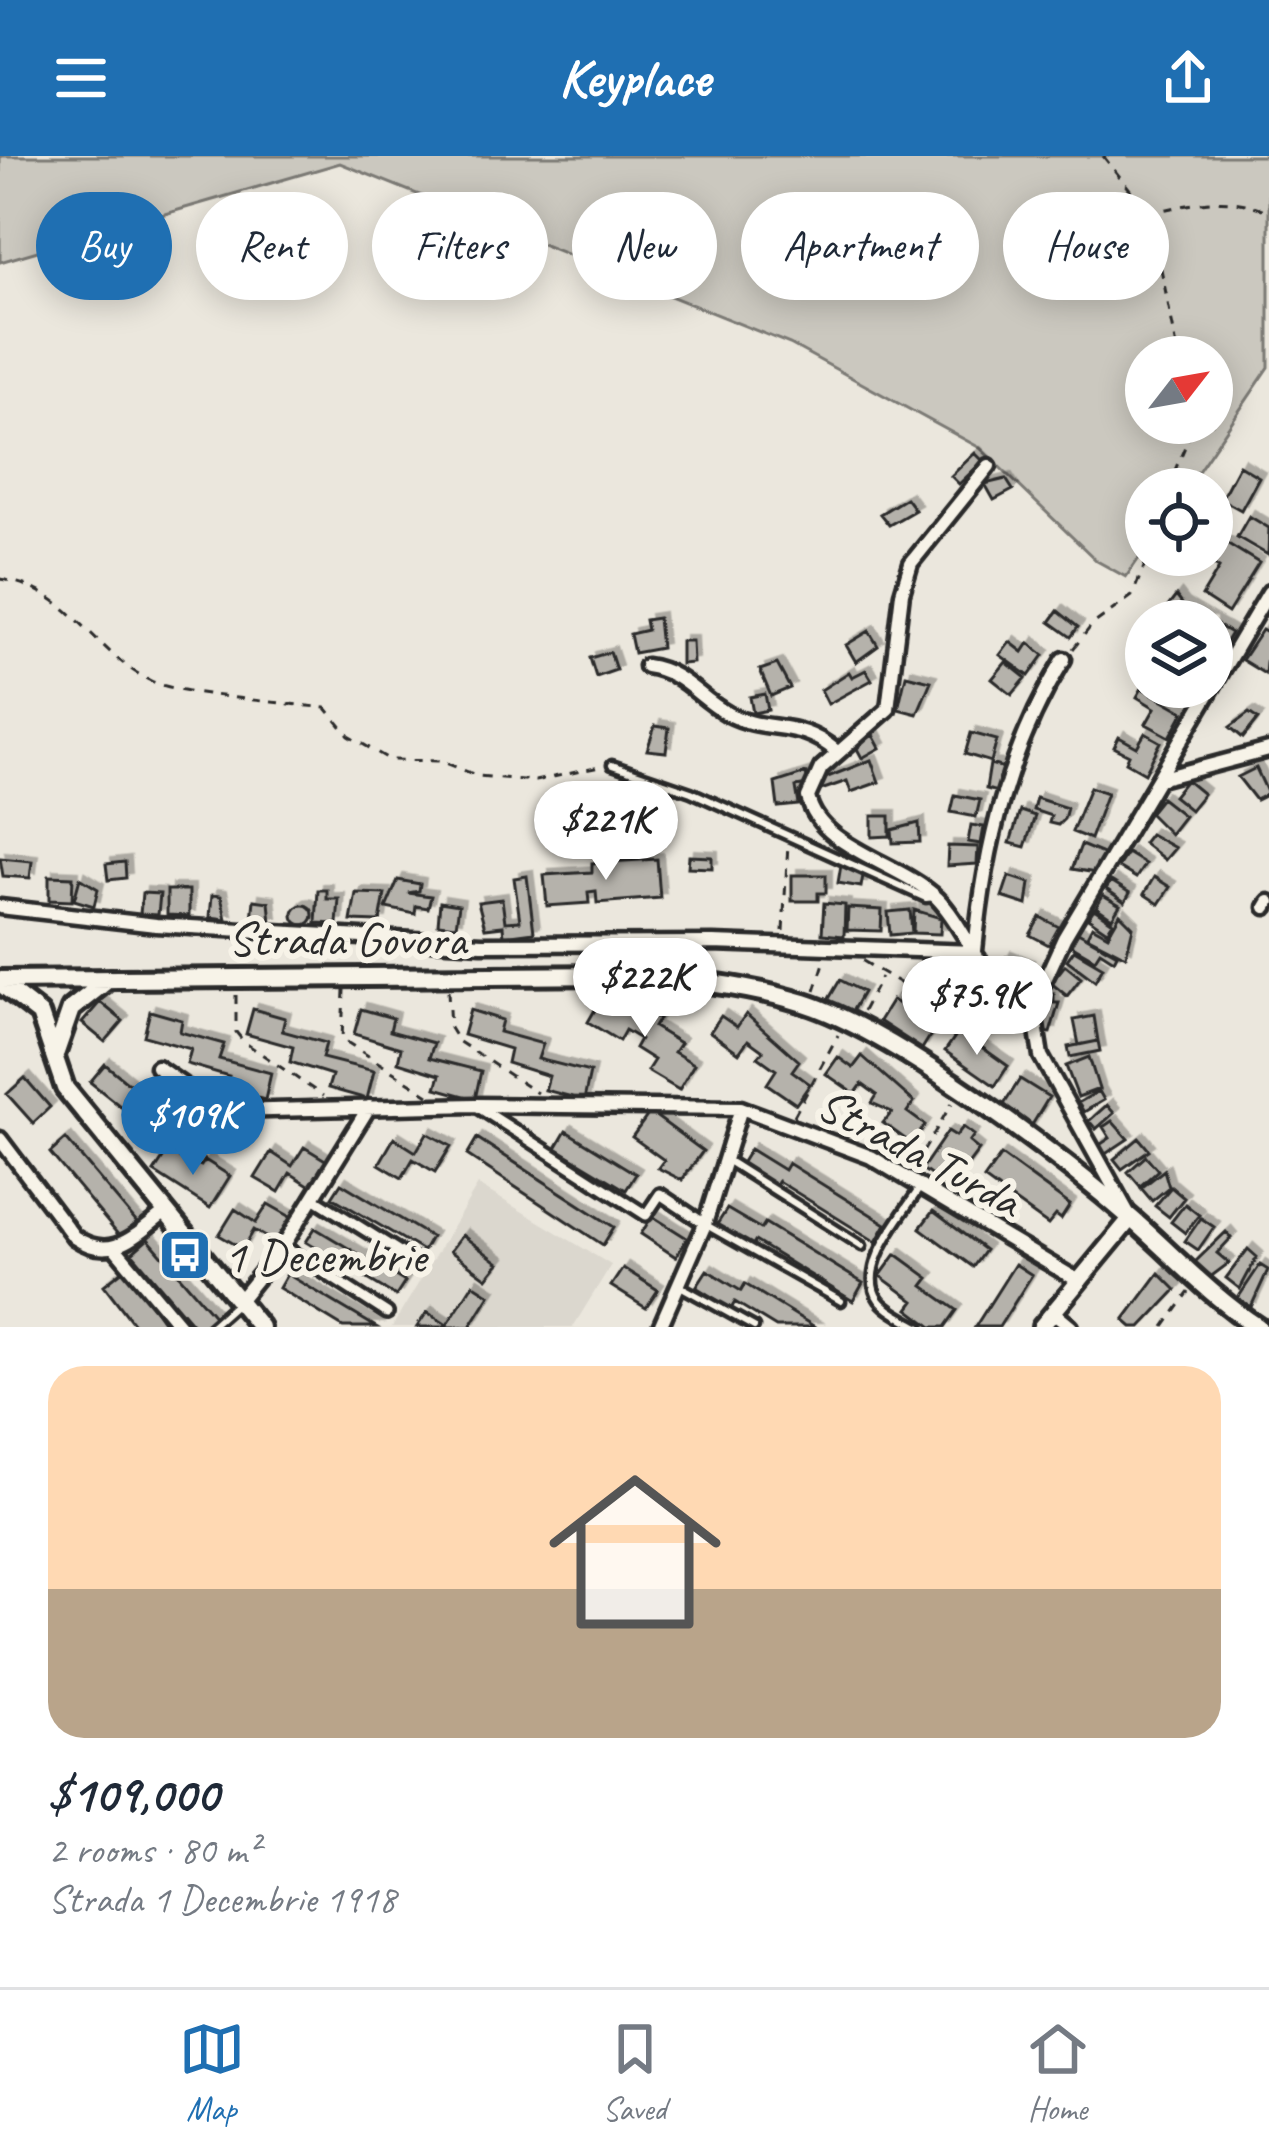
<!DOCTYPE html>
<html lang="en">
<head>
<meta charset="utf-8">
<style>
	body { margin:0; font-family:Caveat,sans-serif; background:#f6f6f7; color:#1f2937; height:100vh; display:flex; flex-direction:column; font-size:45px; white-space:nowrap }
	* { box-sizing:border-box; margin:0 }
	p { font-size:39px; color:#747a83 }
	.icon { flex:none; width:66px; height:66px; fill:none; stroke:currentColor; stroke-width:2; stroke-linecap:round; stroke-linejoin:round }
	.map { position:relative; height:1171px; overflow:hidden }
	.side { display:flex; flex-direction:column; background:#fff; flex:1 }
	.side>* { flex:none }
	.hud { position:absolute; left:36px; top:36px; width:1197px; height:108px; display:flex; gap:24px }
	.needle { width:78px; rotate:59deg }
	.tools { position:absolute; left:1125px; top:180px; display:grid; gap:24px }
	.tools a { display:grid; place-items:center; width:108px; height:108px; border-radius:50%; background:#fff; box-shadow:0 6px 30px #0003; font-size:60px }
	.price { position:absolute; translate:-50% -102px; padding:0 27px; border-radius:42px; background:#fff; color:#222; font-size:39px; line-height:78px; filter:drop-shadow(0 3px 6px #0008) }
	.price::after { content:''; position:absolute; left:50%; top:72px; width:36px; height:27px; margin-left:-18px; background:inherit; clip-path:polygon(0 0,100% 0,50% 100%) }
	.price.on { background:#1f6fb2; color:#fff }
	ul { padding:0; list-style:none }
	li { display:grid; align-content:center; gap:24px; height:636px; padding:0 48px }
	li span { display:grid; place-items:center; height:372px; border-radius:36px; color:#555 }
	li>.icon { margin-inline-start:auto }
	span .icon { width:216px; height:216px; fill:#fffc; stroke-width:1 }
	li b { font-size:51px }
	.pill { padding:0 42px; border-radius:54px; background:#fff; box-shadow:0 6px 30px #0003; font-size:42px; line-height:108px }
	.pill.on { background:#1f6fb2; color:#fff }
	header { display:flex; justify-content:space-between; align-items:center; height:156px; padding:0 48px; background:#1f6fb2; color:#fff; font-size:54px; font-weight:800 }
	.tabs { display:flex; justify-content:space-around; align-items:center; height:168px; border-top:3px solid #e0e1e3; background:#fff; font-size:33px; color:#747a83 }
	.tabs a { display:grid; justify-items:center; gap:6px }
	.tabs .on { color:#1f6fb2 }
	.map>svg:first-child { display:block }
	.built { fill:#dbd7ce }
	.green { fill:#cbc8bf; stroke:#7b7a75; stroke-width:3; fill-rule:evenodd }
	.building { fill:#b5b2ab; stroke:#2b2b2b; stroke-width:3; filter:url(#shadow) }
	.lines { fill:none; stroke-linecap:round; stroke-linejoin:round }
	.service-casing { stroke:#2b2b2b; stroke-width:15 }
	.pedestrian-casing { stroke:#2b2b2b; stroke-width:18 }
	.minor-casing { stroke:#2b2b2b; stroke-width:21 }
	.tertiary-casing { stroke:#2b2b2b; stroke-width:24 }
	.secondary-casing { stroke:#2b2b2b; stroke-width:26 }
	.path { stroke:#2b2b2b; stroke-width:3; stroke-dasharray:9 9; stroke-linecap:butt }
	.service { stroke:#f7f3e8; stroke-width:6 }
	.pedestrian { stroke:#f7f3e8; stroke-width:9 }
	.minor { stroke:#f7f3e8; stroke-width:12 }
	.tertiary { stroke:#f7f3e8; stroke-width:15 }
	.secondary { stroke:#f7f3e8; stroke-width:16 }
	.labels { text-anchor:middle; stroke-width:12; stroke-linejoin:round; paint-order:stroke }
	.street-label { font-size:48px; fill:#2b2b2b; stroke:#f7f3e8 }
	.poi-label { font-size:48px; fill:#2b2b2b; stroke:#f7f3e8; text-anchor:start }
</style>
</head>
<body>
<header><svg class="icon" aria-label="menu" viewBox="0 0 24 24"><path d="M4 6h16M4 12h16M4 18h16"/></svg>Keyplace<svg class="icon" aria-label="share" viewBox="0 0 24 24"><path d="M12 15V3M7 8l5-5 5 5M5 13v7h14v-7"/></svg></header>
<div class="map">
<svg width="1269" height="1171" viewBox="0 0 1269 1171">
	<defs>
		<filter id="shadow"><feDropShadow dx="5.5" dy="-5.5" stdDeviation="0" flood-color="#0004"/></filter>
	</defs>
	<rect width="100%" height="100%" fill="#ebe7dd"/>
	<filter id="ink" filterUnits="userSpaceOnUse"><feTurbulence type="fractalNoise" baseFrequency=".00833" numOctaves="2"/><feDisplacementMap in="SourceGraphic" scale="24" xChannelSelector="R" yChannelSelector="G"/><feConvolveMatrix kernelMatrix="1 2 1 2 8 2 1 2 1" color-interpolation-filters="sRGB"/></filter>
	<g filter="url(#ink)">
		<path class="built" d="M478,1029L611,1109L573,1171H392Z"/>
		<path class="green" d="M0,0H1269V211L1186,333H1146V392L1126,421L1097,405L980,292L790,188L340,7L0,106ZM1146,201H1212V267H1146Z"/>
		<path class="building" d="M975,297L983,305L959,328L951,320Z
			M1239,309L1259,321L1241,354L1221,343Z
			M1006,323L1013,334L994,344L985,328Z
			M906,342L915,354L889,369L880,358Z
			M1249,360L1269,372L1268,399L1237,381Z
			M1212,378L1259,407L1228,457L1202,440L1219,412L1198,399H1212Z
			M1176,440L1183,449L1210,465H1157Z
			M1058,455L1078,471L1071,481L1050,466Z
			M658,462L661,492L634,497L630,478L647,474L645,464Z
			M1212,466L1231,477L1212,509Z
			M1262,474L1269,478L1265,518L1242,504Z
			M869,475L878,490L856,506L846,489Z
			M681,485H692L693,507L681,508Z
			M1010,486L1023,496L1029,487L1044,499L1029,520L1000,499Z
			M610,496L616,514L596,521L590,502Z
			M1006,506L1026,522L1012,539L992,523Z
			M777,508L790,532L771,540L760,514Z
			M866,514L872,524L828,548L821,534L849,516L852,521Z
			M906,519L931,525L917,558L898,553Z
			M1142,532L1184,556L1170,581L1146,568L1155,552L1137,541Z
			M765,538L768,554L753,557L750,541Z
			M1249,557L1258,563L1243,582L1230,571Z
			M655,570L669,572L666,596L647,594Z
			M971,577L997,584L991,606L965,598Z
			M1145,577L1161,586L1145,617L1126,606L1129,599L1114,591L1119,581L1137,591Z
			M873,579L880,592L862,602L855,589Z
			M871,604L879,626L851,636L847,625L818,635L815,626Z
			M990,608L1004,612L997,636L986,633Z
			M1256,612L1268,638L1256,644L1238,621Z
			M806,617L808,629L796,631L799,649L778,651L775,627Z
			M1186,624L1203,638L1190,654L1173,640Z
			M1090,631L1107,637L1090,683L1072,676Z
			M955,639L980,644L976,661L951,656Z
			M1036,642L1067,652L1064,663L1058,669L1049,667L1051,660L1033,654Z
			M1161,642L1184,660L1170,678L1149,657Z
			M1020,655L1035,660L1025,691L1010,687Z
			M872,660H890V680L872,681Z
			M919,667L920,686L893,687L892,674Z
			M971,669L984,671L981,688L968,686Z
			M1150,678L1175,692L1165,704L1143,687Z
			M1081,689L1103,698L1096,717L1072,713Z
			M948,690L978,691L977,708L947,710Z
			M1127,697L1145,708L1136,722L1118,711Z
			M689,700L712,701V712L688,711Z
			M0,702L32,705L30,722L3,720Z
			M657,703L660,742L597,747L596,735L588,736L589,747L547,750L544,719L592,716V707Z
			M125,706L126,722L108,724L106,708Z
			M841,709L864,714L861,731L838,727Z
			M792,719H826V737H818V745H792Z
			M49,720L73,721L72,745L49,744Z
			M527,720L534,776L504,780L503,770L485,772L478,746L502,743L505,766L520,765L514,722Z
			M1009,720L1030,727L1027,749L1002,741Z
			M1154,721L1170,731L1159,748L1144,738Z
			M80,722L98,733L94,750L74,744Z
			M398,724L420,728L419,735L408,737L431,740L428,752L416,750L415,758L386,752Z
			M1111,725L1130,737L1125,746L1106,733Z
			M167,734H189V760L167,759Z
			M318,734H327V743H339L337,768L316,767Z
			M142,737L160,738L158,759L140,758Z
			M356,737L385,738L380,766L351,765Z
			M212,739L221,740L226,763L210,761Z
			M1103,739L1120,749L1112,762L1096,751Z
			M254,744L269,746L271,766L252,763Z
			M440,746L459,749L456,770L438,768Z
			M824,747L845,749L844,780L822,778Z
			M293 759a10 10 0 1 1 20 0a10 10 0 1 1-20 0Z
			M848,752L882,754L881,775L847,774Z
			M1094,753L1113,766L1107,775L1088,762Z
			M910,754L912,777L890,779L888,756Z
			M914,754L941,762L940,778L913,777Z
			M1120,758L1133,771L1126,800L1087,780L1092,770L1108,779Z
			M1040,761L1059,771L1049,789L1030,779Z
			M1078,776L1117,798L1114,804L1100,795L1095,803L1071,789Z
			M1074,794L1103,811L1095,825L1067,804Z
			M1006,801L1028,810L1015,830L996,817Z
			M1065,809L1081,822L1067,840L1051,827Z
			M840,824L863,836L850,859L827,846Z
			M1042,837L1054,838V847H1059L1050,877L1039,876Z
			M626,843L659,863L654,871L680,887L674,896L694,908L679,934L647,915L654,904L635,892L640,883L625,874L619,885L588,866L600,845L619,856Z
			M892,844L935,872L922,893L879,865Z
			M100,846L123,865L105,886L82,867Z
			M253,853L285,862L282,875L326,887L322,902L374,915L367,943L328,932L332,919L290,906L293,891L246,878Z
			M361,853L393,862L390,875L434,887L429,902L481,915L475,943L436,932L440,919L398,906L401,892L354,878Z
			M470,854L502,864L499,876L543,888L538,903L590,916L584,944L545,934L549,920L507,907L510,893L463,879Z
			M150,855L182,864L180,876L224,888L219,903L271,917L265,944L226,934L229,920L187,908L191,893L144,880Z
			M746,858L799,905L792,915L810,928L796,948L767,928L776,914L758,901L763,895L748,884L739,897L710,876L721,860L737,871Z
			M1094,860L1098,885L1079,889L1074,864Z
			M959,875L1008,910L995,930L945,895Z
			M1098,885L1100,895L1070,901L1068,891Z
			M862,900L914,946L907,956L925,969L912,988L883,967L892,956L872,947L877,939L862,928L855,938L826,918L838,901L853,912Z
			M1089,901L1099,933L1078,941L1066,910Z
			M105,908L165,957L151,975L90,926Z
			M25,922L50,951L33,967L7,938Z
			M1020,923L1049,941L1029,974L1000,955Z
			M1099,935L1104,944L1084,956L1078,947Z
			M1107,949L1114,957L1096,973L1089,965Z
			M650,956L703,995L682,1024L658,1012L664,1004L632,981Z
			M1112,965L1128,983L1104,999L1098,990L1110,982L1103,971Z
			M963,971L974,979L969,986L979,994L953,1029L946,1024L943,1028L922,1013L948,975L956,980Z
			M566,975L636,1018L626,1034L556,992Z
			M427,977L451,990L435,1016L413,1003L402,1022L379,1008L394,982L416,996Z
			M477,982L614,1071L603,1089L467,999Z
			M1139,982L1149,994L1122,1013L1114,1003Z
			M66,983L137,1067L120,1081L50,997Z
			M304,991L327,1005L312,1031L290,1017L279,1036L255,1022L271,996L292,1010Z
			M750,993L784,1014L788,1007L886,1068L876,1086L778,1025L774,1032L739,1011Z
			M167,996L201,1010L205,1004L230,1020L210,1052L154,1016Z
			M1001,999L1070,1049L1061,1063L1056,1059L1048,1069L984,1023Z
			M1146,1000L1158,1014L1140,1030L1128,1016Z
			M1164,1014L1169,1031L1152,1045L1141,1032Z
			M341,1027L431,1081L423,1095L332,1041Z
			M1171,1031L1184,1042L1169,1061L1155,1050Z
			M268,1048L291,1061L276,1087L254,1074L243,1093L219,1079L235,1053L256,1067Z
			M1185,1048L1199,1059L1185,1077L1171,1066Z
			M727,1053L761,1073L765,1067L863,1127L853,1145L755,1085L751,1092L716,1070Z
			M933,1055L985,1094L973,1111L920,1072Z
			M652,1060L687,1082L676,1101L641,1078Z
			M1201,1062L1214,1071L1198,1094L1185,1085Z
			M315,1072L405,1126L396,1140L306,1086Z
			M1226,1076L1231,1082L1217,1097L1229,1107L1209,1122L1194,1107Z
			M462,1079L499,1107L487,1122L450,1095Z
			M148,1083L217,1163L207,1171H195L132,1097Z
			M1248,1093L1257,1101L1240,1133L1226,1122Z
			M896,1098L929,1122L923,1130L957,1154L945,1171H932L908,1153L914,1145L880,1120Z
			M1015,1108L1032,1119L999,1171H975Z
			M1260,1109L1268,1114L1251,1151L1238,1142Z
			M623,1112L658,1134L646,1152L611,1130Z
			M124,1113L148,1144L167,1171H136L104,1129Z
			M707,1114L741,1135L745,1128L815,1171H776L735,1146L731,1153L696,1131Z
			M1159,1117L1176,1134L1141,1171H1132L1124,1164Z
			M287,1118L376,1171H343L279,1132Z
			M473,1128L490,1139L470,1171H417L427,1156L447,1169Z"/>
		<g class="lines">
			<g class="service-casing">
				<path id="service" d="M612,609L691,636L926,742L935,741
					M728,1005L862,1090
					M708,1070L841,1145
					M680,1130L754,1171
					M210,1171L236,1148
					M919,1171C907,1164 888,1156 879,1144C856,1111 902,1060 919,1033"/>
			</g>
			<g class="pedestrian-casing">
				<path id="pedestrian" d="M475,949L646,1059L660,1038L705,1068
					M312,1041L419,1108
					M283,1090L387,1157"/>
			</g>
			<g class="minor-casing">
				<path id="minor" d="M646,510C683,515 697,541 728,558C767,578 798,562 836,595
					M1163,622L1269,594
					M0,751L156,769L482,788L713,787L974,796L1005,842L1034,866
					M1266,751L1269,746
					M975,795C985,689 1008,594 1064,503
					M974,796C963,778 952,757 937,742C899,706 819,692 808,641L821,612L888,553L902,437L911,407L989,310
					M157,911L210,948L230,955L475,949L741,952L871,1001L1079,1125
					M0,983L74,1081C112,1107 134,1080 166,1056
					M1128,1057L1041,900L1033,850L1064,782L1269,436
					M115,1092L181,1171
					M238,1146L283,1090L369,951
					M1053,1156L1071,1171
					M660,1171L705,1068L741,952"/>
			</g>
			<g class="tertiary-casing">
				<path id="tertiary" d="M1041,1171L1131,1062"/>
			</g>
			<g class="secondary-casing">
				<path id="secondary" d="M0,824L614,819C679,822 742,828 804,847C895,876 1059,999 1133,1064C1174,1100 1212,1141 1258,1171
					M0,827L40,858L65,932L260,1171
					M56,896L71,853L109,823"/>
			</g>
			<path class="path" d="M1103,0L1149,57C1191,48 1229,37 1269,56
				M1150,59L1179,201
				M1167,333L1195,267
				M0,423C73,434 92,496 151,525C180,539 288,547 326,552L349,580L390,604L441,605L478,620L535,625L604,610
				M1073,493L1092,469L1132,440L1149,399
				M783,775L788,688
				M863,805L952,858L971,809
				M344,834L342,883L429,939
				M448,835L450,872L458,885L537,937
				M815,835L825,804
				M236,839V876L244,886L323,940
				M863,855L881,821
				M794,960L838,879
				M914,1011L952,947
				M1164,1171L1189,1136"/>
			<use href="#service" class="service"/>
			<use href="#pedestrian" class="pedestrian"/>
			<use href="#minor" class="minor"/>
			<use href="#tertiary" class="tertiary"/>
			<use href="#secondary" class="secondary"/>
		</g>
	</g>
	<defs>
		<g id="bus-square" transform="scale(2.7)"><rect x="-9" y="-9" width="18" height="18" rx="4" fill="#1f6fb2" stroke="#f7f3e8"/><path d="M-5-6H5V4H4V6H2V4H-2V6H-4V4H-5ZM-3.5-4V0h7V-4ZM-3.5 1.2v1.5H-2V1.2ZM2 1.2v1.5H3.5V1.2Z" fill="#fff"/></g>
	</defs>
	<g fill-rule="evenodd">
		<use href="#bus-square" x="185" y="1099"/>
	</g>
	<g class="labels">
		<g class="street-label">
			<text x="347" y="799">Strada Govora</text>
			<text transform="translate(920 995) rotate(28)" y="17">Strada Turda</text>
		</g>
		<g class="poi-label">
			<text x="224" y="1116">1 Decembrie</text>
		</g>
	</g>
</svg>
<div class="tools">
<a><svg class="needle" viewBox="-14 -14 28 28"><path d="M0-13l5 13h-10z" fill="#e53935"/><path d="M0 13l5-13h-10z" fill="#747a83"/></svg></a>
<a><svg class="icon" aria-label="locate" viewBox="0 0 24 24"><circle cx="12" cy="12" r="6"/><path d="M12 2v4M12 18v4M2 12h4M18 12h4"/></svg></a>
<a><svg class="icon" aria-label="layers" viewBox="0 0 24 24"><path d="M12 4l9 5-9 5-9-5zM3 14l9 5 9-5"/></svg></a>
</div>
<b class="price" style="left:606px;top:727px">$221K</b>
<b class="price" style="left:645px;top:884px">$222K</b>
<b class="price" style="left:977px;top:902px">$75.9K</b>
<b class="price on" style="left:193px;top:1022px">$109K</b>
<div class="hud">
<a class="pill on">Buy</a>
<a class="pill">Rent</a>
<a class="pill">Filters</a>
<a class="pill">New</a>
<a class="pill">Apartment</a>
<a class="pill">House</a>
</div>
</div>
<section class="side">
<ul>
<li><span style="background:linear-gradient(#ffd9b3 60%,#b9a48a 0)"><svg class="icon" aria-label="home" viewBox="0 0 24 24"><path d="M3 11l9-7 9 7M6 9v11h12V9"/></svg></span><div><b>$109,000</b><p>2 rooms · 80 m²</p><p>Strada 1 Decembrie 1918</p></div></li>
</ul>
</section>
<nav class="tabs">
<a class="on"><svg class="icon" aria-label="map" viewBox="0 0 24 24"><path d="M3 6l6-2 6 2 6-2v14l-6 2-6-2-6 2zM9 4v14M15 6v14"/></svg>Map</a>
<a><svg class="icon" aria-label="saved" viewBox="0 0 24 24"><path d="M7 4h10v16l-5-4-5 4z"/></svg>Saved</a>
<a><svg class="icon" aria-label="home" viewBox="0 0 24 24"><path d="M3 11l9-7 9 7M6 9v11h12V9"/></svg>Home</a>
</nav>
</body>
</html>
